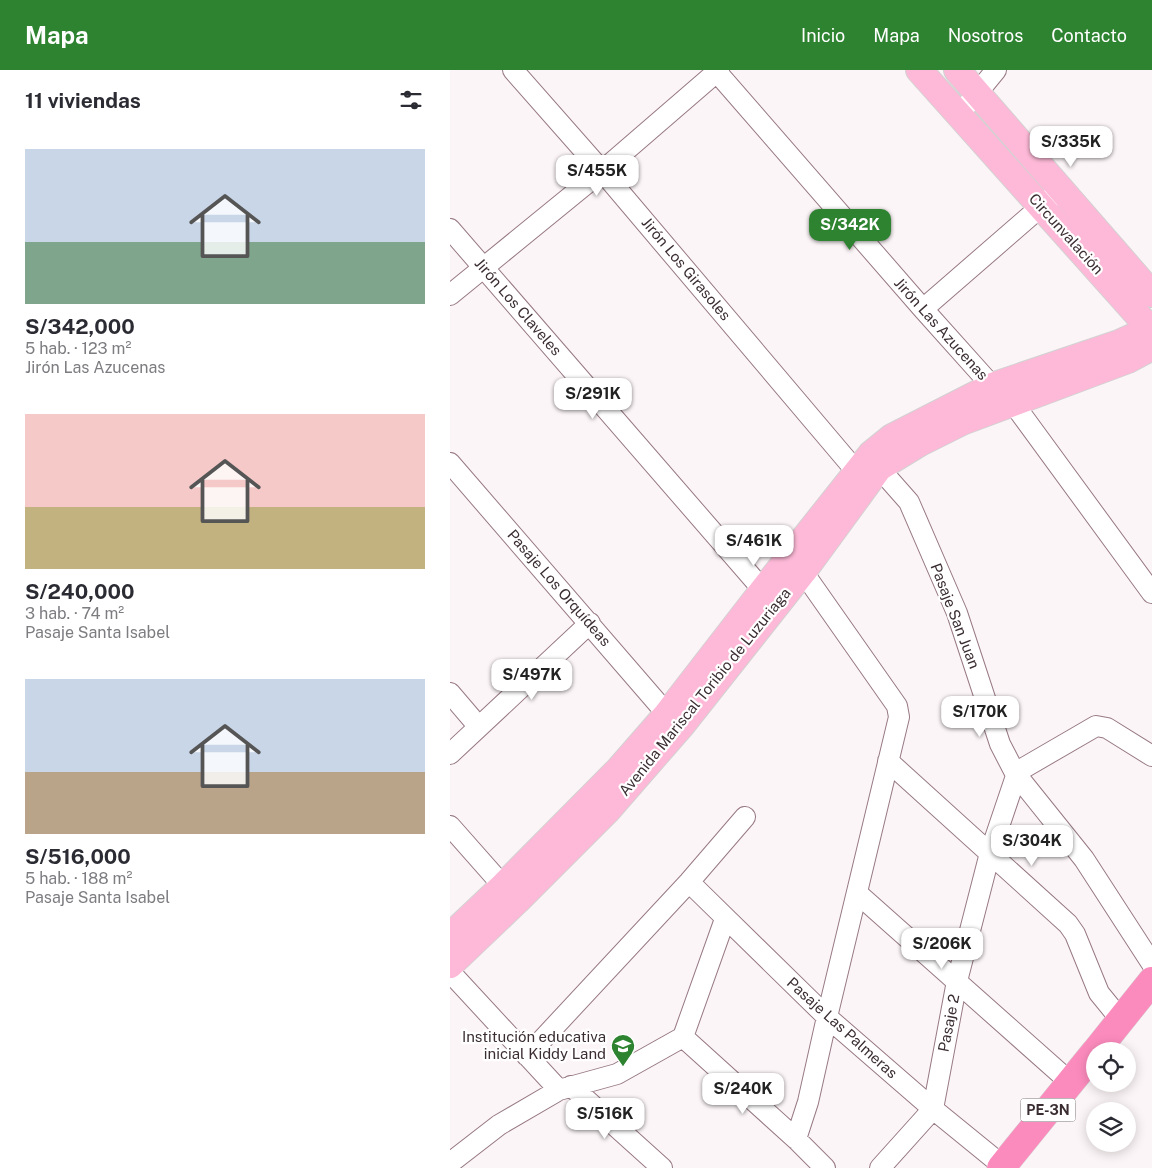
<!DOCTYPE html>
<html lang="es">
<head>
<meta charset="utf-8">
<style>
	body { margin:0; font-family:"Public Sans",sans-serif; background:#f2f2f3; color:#2b2b33; height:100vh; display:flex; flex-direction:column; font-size:19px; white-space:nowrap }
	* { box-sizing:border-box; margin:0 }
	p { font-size:16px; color:#7c7c81 }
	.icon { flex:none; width:28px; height:28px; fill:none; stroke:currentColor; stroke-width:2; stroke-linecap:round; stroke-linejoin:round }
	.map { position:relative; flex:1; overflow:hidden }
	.sheet { display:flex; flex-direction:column; background:#fff; width:450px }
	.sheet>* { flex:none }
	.buttons { position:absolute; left:636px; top:972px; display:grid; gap:10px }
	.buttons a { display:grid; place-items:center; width:50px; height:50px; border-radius:50%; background:#fff; box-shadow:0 2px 12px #0003; font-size:25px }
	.price { position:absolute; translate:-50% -42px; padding:0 11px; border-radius:10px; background:#fff; color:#222; font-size:16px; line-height:32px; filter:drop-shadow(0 1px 2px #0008) }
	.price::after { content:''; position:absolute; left:50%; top:30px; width:15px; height:11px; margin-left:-8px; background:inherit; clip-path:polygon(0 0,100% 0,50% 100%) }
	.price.active { background:#2e8330; color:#fff }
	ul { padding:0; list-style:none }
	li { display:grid; align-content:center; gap:10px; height:265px; padding:0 25px }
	li span { display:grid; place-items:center; height:155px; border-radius:0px; color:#555 }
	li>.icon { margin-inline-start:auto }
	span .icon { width:90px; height:90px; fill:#fffc; stroke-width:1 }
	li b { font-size:21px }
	h2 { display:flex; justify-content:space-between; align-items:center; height:60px; padding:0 25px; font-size:21px }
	header { display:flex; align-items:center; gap:30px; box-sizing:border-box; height:70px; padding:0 25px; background:#2e8330; color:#fff }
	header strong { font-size:24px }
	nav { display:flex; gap:28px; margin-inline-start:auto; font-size:18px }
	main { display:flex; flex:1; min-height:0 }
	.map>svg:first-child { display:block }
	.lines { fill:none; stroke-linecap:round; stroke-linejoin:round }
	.minor-casing { stroke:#977985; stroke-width:22 }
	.major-casing { stroke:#d4d1d2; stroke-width:28 }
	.highway-casing { stroke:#d4d1d2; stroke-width:29 }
	.minor { stroke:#fff; stroke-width:20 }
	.major { stroke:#fdb9d7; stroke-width:26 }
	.highway { stroke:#fc8bbd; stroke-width:28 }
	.labels { text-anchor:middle; stroke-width:4.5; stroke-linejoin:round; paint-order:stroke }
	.shield { fill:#fff; stroke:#766d70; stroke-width:1 }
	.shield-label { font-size:14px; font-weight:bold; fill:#3b2e33 }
	.street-label { font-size:15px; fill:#3b2e33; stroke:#fff }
	.poi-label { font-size:15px; fill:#3b2e33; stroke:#fff; text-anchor:end }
</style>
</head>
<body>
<header>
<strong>Mapa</strong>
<nav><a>Inicio</a><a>Mapa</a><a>Nosotros</a><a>Contacto</a></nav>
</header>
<main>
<section class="sheet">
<h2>11 viviendas<svg class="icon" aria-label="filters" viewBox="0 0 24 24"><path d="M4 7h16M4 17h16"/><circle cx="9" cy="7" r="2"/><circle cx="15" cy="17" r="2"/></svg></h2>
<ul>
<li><span style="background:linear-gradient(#c9d6e8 60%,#7fa58c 0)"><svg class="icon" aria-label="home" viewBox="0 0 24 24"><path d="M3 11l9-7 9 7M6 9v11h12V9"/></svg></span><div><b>S/342,000</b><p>5 hab. · 123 m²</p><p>Jirón Las Azucenas</p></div></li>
<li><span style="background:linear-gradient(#f6c9c9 60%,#c2b280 0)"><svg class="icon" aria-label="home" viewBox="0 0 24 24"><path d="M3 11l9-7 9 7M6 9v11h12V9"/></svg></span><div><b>S/240,000</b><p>3 hab. · 74 m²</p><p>Pasaje Santa Isabel</p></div></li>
<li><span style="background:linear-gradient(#c9d6e8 60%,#b9a48a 0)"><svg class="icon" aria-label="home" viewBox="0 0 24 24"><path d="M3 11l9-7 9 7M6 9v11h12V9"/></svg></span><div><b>S/516,000</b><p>5 hab. · 188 m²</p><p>Pasaje Santa Isabel</p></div></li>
</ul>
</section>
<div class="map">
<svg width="702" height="1098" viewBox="0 0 702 1098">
	<rect width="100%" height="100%" fill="#fcf5f7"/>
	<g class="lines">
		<g class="minor-casing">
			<path id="minor" d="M63,0L152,101L406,401
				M265,0L473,239L542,316L563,333L702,523
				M519,33L546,0
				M0,159L313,520
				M0,225L152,101L269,0
				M473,239L602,127
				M0,393L217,644
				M429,398L459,432L507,543L550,674L565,703L634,789L702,894
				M0,623L29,657
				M0,684L140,553
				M438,691L618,854L625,864L649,923L671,950
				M565,703L646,656L657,658L702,686
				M0,756L62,826
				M239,812L377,947L483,1039L553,1096
				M407,823L621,1013
				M0,902L109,1020
				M233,967L346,1069L375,1098
				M77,986L239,812L295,747
				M121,1016L212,1098
				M346,1069L358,1032L377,947L449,647L447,636L353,502
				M0,1093L49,1055L109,1020L167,1004L233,967L275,849
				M430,1098L483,1039L507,911L540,783L566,706"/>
		</g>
		<g class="major-casing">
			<path id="major" d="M469,0L702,261
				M507,0L702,224
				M0,866L53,816L169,699L217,644L313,520L421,384L442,367L542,316L669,273L702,258
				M0,895L67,831L158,740L232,655L353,502L429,398L470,373L512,352L678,290L702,277"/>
		</g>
		<g class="highway-casing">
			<path id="highway" d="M646,981L702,911
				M551,1098L645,982"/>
		</g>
		<use href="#minor" class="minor"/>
		<use href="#major" class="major"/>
		<use href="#highway" class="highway"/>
	</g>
	<defs>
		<g id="school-pin" transform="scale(1.25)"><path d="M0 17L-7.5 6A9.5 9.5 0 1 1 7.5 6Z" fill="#2e8330" stroke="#fff"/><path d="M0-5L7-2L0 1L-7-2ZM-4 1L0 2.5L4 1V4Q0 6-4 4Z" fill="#fff"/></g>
	</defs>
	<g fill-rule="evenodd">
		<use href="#school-pin" x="173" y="976"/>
	</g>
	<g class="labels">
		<rect class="shield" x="570.5" y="1028.5" width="55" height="23" rx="4"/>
		<g class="shield-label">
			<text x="598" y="1045">PE-3N</text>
		</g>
		<g class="street-label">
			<text transform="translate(616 164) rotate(48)" y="5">Circunvalación</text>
			<text transform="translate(236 199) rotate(50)" y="5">Jirón Los Girasoles</text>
			<text transform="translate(68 237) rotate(49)" y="5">Jirón Los Claveles</text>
			<text transform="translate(491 259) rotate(48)" y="5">Jirón Las Azucenas</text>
			<text transform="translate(109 518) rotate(49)" y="5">Pasaje Los Orquídeas</text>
			<text transform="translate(505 546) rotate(69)" y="5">Pasaje San Juan</text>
			<text transform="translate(255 622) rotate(-51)" y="5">Avenida Mariscal Toribio de Luzuriaga</text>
			<text transform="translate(499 953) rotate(-79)" y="5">Pasaje 2</text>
			<text transform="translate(392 958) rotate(42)" y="5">Pasaje Las Palmeras</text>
		</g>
		<g class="poi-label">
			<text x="156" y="972">Institución educativa<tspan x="156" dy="17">inicial Kiddy Land</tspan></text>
		</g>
	</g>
</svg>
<div class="buttons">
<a><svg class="icon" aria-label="locate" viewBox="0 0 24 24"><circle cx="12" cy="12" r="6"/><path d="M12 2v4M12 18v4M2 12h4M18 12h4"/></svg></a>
<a><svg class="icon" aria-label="layers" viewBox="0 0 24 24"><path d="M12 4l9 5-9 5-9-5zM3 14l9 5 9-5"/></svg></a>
</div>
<b class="price" style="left:621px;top:98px">S/335K</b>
<b class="price" style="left:147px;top:127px">S/455K</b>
<b class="price active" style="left:400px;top:181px">S/342K</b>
<b class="price" style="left:143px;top:350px">S/291K</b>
<b class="price" style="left:304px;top:497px">S/461K</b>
<b class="price" style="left:82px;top:631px">S/497K</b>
<b class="price" style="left:530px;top:668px">S/170K</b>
<b class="price" style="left:582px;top:797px">S/304K</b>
<b class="price" style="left:492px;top:900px">S/206K</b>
<b class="price" style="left:293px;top:1045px">S/240K</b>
<b class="price" style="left:155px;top:1070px">S/516K</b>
</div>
</main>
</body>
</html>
